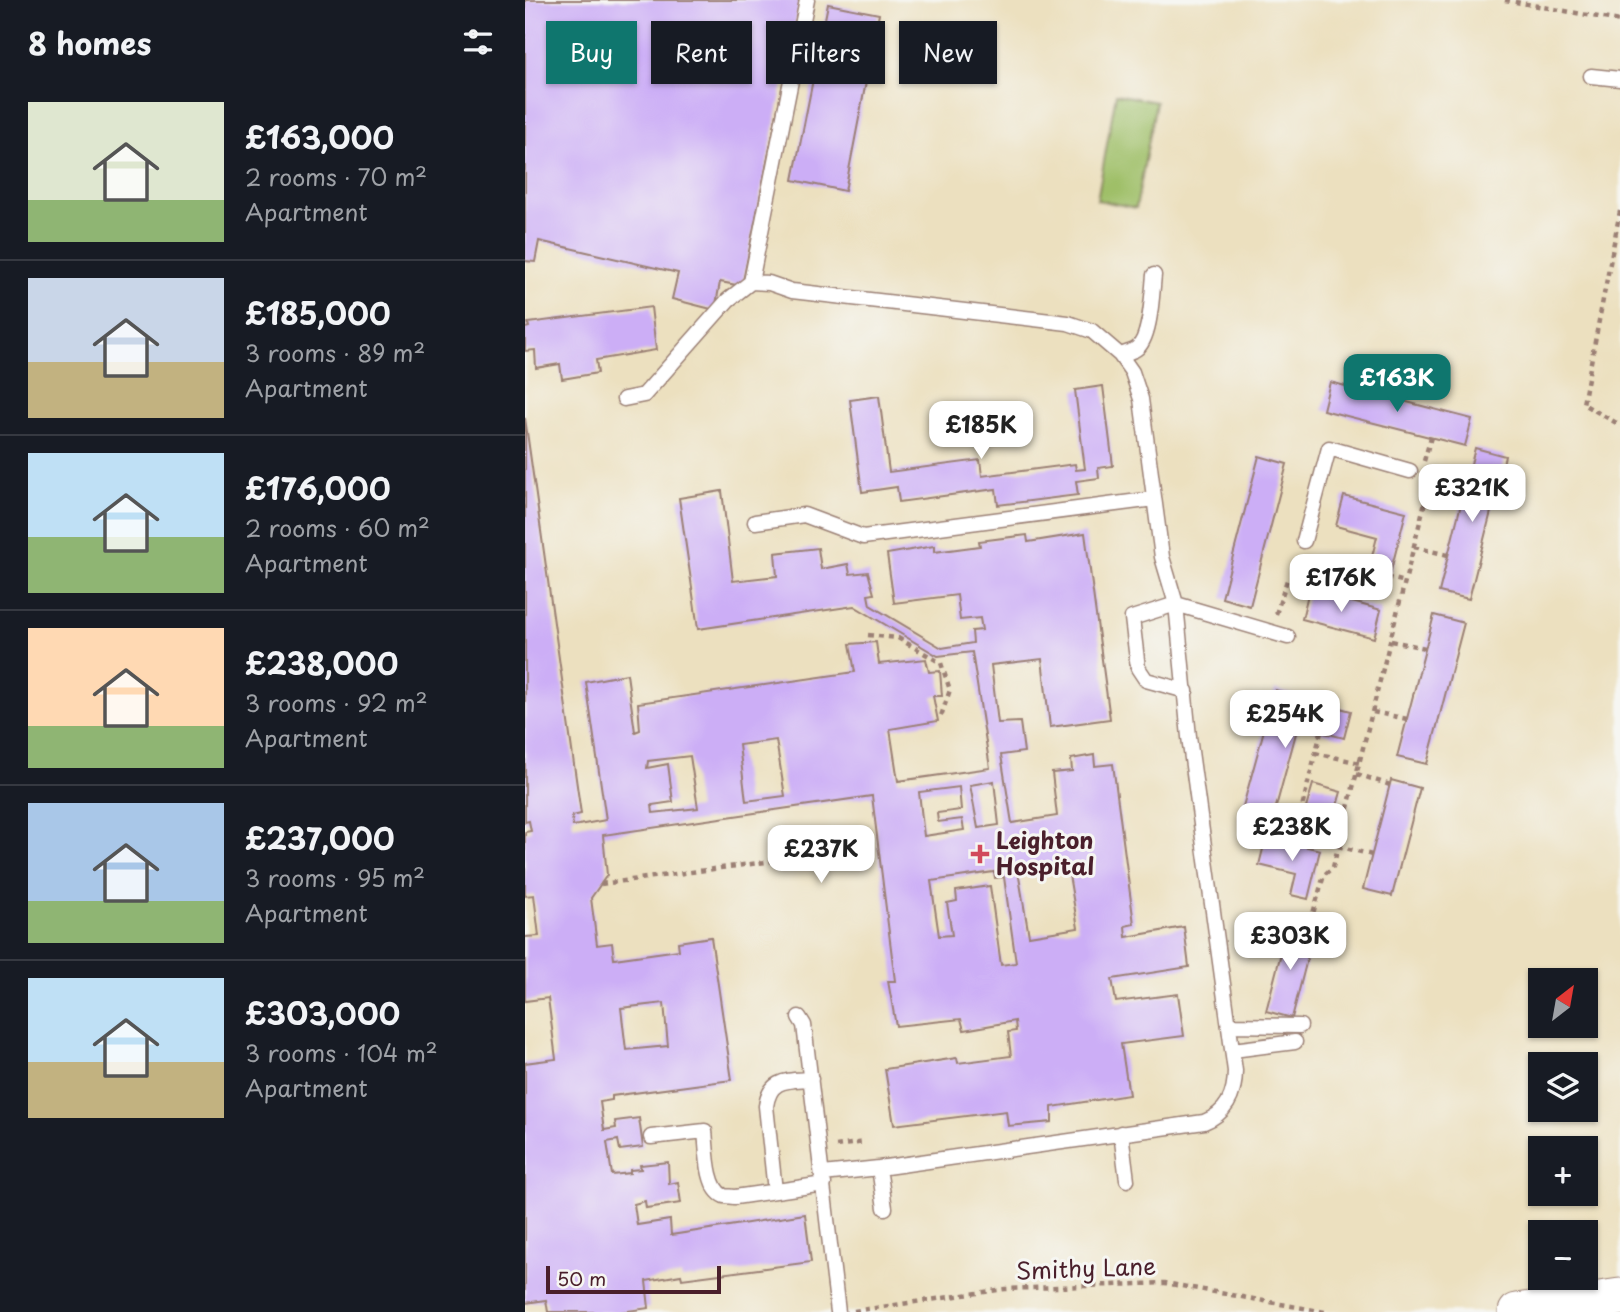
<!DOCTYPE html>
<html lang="en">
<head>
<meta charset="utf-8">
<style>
	body { margin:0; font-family:"Playpen Sans",sans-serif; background:#20242c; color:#f1f3f6; height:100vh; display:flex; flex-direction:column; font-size:26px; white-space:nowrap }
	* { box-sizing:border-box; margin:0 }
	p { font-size:23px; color:#9ea1a6 }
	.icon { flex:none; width:38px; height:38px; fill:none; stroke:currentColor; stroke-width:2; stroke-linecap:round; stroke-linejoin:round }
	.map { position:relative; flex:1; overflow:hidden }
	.side { display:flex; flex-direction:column; background:#171b24; width:525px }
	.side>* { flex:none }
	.top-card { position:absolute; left:21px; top:21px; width:665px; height:63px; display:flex; gap:14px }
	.needle { width:46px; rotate:31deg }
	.tools { position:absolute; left:1003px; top:968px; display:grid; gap:14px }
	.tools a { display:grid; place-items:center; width:70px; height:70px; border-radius:0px; background:#171b24; box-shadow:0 2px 5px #0004; font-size:35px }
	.scale { position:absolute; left:21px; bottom:18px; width:175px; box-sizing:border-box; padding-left:7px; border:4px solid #4a1f2b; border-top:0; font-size:19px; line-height:24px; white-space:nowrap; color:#4a1f2b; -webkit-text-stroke:5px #f6f6f2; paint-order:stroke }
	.price { position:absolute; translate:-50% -60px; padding:0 16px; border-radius:14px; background:#fff; color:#222; font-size:23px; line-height:46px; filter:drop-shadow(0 2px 4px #0008) }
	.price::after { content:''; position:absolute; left:50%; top:42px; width:21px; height:16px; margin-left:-10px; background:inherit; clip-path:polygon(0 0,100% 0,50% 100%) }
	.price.selected { background:#0f766e; color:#fff }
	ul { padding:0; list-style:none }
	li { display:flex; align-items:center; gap:21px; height:175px; padding:0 28px }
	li+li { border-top:2px solid #363941 }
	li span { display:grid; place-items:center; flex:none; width:196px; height:140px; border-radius:0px; color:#555 }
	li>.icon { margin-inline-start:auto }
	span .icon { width:84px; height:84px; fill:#fffc; stroke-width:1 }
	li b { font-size:30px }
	h2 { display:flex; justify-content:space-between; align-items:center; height:84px; padding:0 28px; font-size:30px }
	.chip { padding:0 24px; border-radius:0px; background:#171b24; box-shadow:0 2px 5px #0004; font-size:24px; line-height:63px }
	.chip.selected { background:#0f766e; color:#fff }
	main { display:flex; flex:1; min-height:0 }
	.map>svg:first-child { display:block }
	.green { fill:#9fbf67; stroke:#746f49; stroke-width:2 }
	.building { fill:#ccaef6; fill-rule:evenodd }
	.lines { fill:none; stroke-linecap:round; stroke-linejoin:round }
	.lane-casing { stroke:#9b8075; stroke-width:17 }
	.secondary-casing { stroke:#9b8075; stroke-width:39 }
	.path { stroke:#9b8075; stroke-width:4.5; stroke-dasharray:5 5; stroke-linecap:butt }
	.lane { stroke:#fff; stroke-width:14 }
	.secondary { stroke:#fff; stroke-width:37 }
	.poi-dot { fill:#d1495b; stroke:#f6f6f2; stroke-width:2.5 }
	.labels { text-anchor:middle; stroke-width:6; stroke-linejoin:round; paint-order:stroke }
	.poi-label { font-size:23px; font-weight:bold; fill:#4a1f2b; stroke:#f6f6f2; text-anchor:start }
	.street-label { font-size:23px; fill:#4a1f2b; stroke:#f6f6f2 }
</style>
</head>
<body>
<main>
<section class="side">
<h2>8 homes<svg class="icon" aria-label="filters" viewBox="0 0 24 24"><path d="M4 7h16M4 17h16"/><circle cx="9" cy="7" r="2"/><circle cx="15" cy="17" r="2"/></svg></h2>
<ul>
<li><span style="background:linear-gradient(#dfe7d0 70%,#8fb573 0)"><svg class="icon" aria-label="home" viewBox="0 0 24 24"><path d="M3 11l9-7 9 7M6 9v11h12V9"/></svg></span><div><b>£163,000</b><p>2 rooms · 70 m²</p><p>Apartment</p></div></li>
<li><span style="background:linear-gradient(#c9d6e8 60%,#c2b280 0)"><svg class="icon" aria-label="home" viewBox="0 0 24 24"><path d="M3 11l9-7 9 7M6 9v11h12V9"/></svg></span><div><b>£185,000</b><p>3 rooms · 89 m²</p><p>Apartment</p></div></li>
<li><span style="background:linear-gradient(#bfe0f5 60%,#8fb573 0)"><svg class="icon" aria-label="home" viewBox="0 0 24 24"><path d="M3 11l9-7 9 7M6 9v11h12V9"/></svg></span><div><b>£176,000</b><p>2 rooms · 60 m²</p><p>Apartment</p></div></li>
<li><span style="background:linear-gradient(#ffd9b3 70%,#8fb573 0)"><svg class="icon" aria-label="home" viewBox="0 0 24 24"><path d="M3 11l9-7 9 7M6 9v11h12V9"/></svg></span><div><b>£238,000</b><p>3 rooms · 92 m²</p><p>Apartment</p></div></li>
<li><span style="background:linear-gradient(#a9c7e8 70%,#8fb573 0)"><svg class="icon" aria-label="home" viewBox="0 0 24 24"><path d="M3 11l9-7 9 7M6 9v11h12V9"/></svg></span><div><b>£237,000</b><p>3 rooms · 95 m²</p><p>Apartment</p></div></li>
<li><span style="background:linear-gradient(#bfe0f5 60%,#c2b280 0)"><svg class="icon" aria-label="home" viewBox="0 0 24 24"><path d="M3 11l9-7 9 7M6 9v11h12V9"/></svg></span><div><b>£303,000</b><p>3 rooms · 104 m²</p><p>Apartment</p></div></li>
</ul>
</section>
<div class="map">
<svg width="1095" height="1312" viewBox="0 0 1095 1312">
	<rect width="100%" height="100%" fill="#f6f6f2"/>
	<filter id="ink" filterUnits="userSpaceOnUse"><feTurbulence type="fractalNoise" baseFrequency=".0143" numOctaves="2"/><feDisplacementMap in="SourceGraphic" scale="14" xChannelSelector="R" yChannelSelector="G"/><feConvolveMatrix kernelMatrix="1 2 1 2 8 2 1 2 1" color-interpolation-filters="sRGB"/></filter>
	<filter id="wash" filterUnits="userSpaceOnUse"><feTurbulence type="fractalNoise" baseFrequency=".00686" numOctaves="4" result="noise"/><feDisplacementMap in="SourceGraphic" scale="28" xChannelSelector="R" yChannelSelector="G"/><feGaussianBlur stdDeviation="1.57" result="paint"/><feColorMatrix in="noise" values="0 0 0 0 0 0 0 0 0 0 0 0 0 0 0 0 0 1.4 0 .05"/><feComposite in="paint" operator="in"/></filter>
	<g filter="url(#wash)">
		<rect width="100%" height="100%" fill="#ece0bf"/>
		<path class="green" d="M591,94L631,102L611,208L572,200Z"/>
		<g id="blocks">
			<path class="building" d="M0,0H275L217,286L195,282L190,310L147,299L153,273L14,241L10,262L0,261Z
				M303,4L354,14L320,191L268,180Z
				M126,307L131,350L71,360L73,373L37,379L35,364L11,368L10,350L0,351V328L4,327L3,323Z
				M805,382L947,419L940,446L798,410Z
				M578,386L588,466L573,468L574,478L551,481L553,495L473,505L471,489L374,502L372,487L337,492L325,400L354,396L364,472L455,460L457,476L550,464L551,470L560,469L550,390Z
				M0,418L56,814L47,816L48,826L81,820L61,682L102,674L110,732L115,730L113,703L330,672L325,644L351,642L354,664L401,659L404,672L415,671L417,696H408L413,721L365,729L373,781L465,768L447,652L413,656L329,606L173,629L154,498L197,491L208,581L252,576L250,553L293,548L296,569L323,564L325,574L343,572L349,594L343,595L345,605L417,648L448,643L447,631L457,630L455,618L435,620L432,595L369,603L362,554L409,546V552L455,546L454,541L502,535L503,542L560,533L585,719L525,727L517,659L466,665L473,723L495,722L499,752L476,755L487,823L532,816L527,773L547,771L546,759L569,755L570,766L588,764L609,924L600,926L601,937L659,927L664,967L587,979L591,1002L653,994L659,1036L596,1044L604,1095L527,1107V1122L483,1126L481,1111L369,1125L360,1069L432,1058L433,1063L486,1056L483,1032L491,1031L490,1021L439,1030L436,1019L371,1026L363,981H370L347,796L78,835L82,875L66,898L72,945L87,943L89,959L154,950L153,942L186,937L207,1080L87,1096V1100L75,1102L79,1130L91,1128L90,1121L114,1118L118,1147L95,1150L93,1140L82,1142L87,1175L105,1173V1170L116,1169L115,1165L143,1162L144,1184L153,1182L156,1203L121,1208L120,1201L109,1204L112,1225L145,1220L146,1235L280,1214L286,1262L157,1279L156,1275L121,1281L124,1308L96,1312H23L21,1300L0,1303V1063L31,1059L23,998L0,1001V937L14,936L9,895L0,896V832L6,831L4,821L0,822ZM251,740L260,796L221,801L214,745ZM165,756L173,808L128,813L127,805L148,802L143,764L122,768L123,761ZM469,781L474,825L453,828L445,785ZM434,787L436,810L412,813L413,822L437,819L439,830L399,836L394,792ZM542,863L553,928L504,936L493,871ZM469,872L470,878L479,877L491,963L476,965L465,886L431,891L432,901L422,903L427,935L414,936L406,881ZM139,1003L143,1046L101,1050L96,1008Z
				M950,448L980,456L944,599L914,592Z
				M734,456L762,464L725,606L697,598Z
				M819,496L881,512L865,574L844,568L852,537L811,526Z
				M784,590L856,610L849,638L777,619Z
				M909,615L939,623L902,764L872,757Z
				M750,690L826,711L819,738L773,726L745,829L714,821Z
				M866,780L895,788L867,896L838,889Z
				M788,784L816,792L809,816L781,808Z
				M741,837L795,850L783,899L766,895L771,874L734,865Z
				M763,926L789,932L767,1018L741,1011Z"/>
		</g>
	</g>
	<g filter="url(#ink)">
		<use href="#blocks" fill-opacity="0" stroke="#9b8075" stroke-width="2"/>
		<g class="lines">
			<g class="lane-casing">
				<path id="lane" d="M1066,76L1095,79
					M226,282L244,283L267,291L543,323L567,331L595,355L607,372L616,399L637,557L651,604L664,737L710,1071C710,1095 702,1113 679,1122L354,1168L298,1174
					M595,355C600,353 606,352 611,349C626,339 627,293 629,275
					M99,399L119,395L203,300L226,282L282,0
					M230,522L279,515L338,537L629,499
					M779,541L804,448L885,471
					M661,691L621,680L613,668L607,618L651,604L763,637
					M274,1017L279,1025L313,1312
					M704,1025L775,1026
					M708,1050L770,1042
					M596,1133L602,1180
					M126,1137L180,1131C182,1147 181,1189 199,1196C200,1196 209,1197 210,1197L299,1184
					M354,1168L360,1208
					M250,1191L241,1106C245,1078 262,1081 286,1079"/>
			</g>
			<g class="secondary-casing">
				<path id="secondary" d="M992,1312L1095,1297"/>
			</g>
			<path class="path" d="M980,0L1095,21
				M1095,211L1058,404L1095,425
				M899,461L906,437
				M901,472L941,483
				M889,547L923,555
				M751,614L762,580L804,564L881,582
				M343,635L373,638L416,663L425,690L416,716
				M866,641L900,648
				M848,712L882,719
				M796,732L775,815L818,827
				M790,753L835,763
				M832,774L865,785
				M813,846L847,855
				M76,884L346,848
				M783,931L799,875L808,867L902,494L899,480
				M311,1146L340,1142
				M329,1311L480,1289L640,1283L800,1312"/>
			<use href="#lane" class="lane"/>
			<use href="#secondary" class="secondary"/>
		</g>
	</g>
	<path class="poi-dot" d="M451.5 843.5h7v7h7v7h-7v7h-7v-7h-7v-7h7z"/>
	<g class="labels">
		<g class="poi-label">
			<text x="471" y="849">Leighton<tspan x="471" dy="26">Hospital</tspan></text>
		</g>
		<g class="street-label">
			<text transform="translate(561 1269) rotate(-2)" y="8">Smithy Lane</text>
		</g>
	</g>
</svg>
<div class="tools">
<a><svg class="needle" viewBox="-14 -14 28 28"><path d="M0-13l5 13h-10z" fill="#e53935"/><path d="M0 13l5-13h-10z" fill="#9ea1a6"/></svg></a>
<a><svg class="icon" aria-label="layers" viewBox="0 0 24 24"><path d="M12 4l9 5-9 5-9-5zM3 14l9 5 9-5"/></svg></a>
<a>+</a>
<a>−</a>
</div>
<div class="scale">50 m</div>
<b class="price selected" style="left:872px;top:414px">£163K</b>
<b class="price" style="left:456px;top:461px">£185K</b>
<b class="price" style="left:947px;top:524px">£321K</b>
<b class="price" style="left:816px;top:614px">£176K</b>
<b class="price" style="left:760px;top:750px">£254K</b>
<b class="price" style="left:767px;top:863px">£238K</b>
<b class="price" style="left:296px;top:885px">£237K</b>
<b class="price" style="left:765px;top:972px">£303K</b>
<div class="top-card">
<a class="chip selected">Buy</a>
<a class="chip">Rent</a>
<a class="chip">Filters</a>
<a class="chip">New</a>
</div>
</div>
</main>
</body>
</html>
